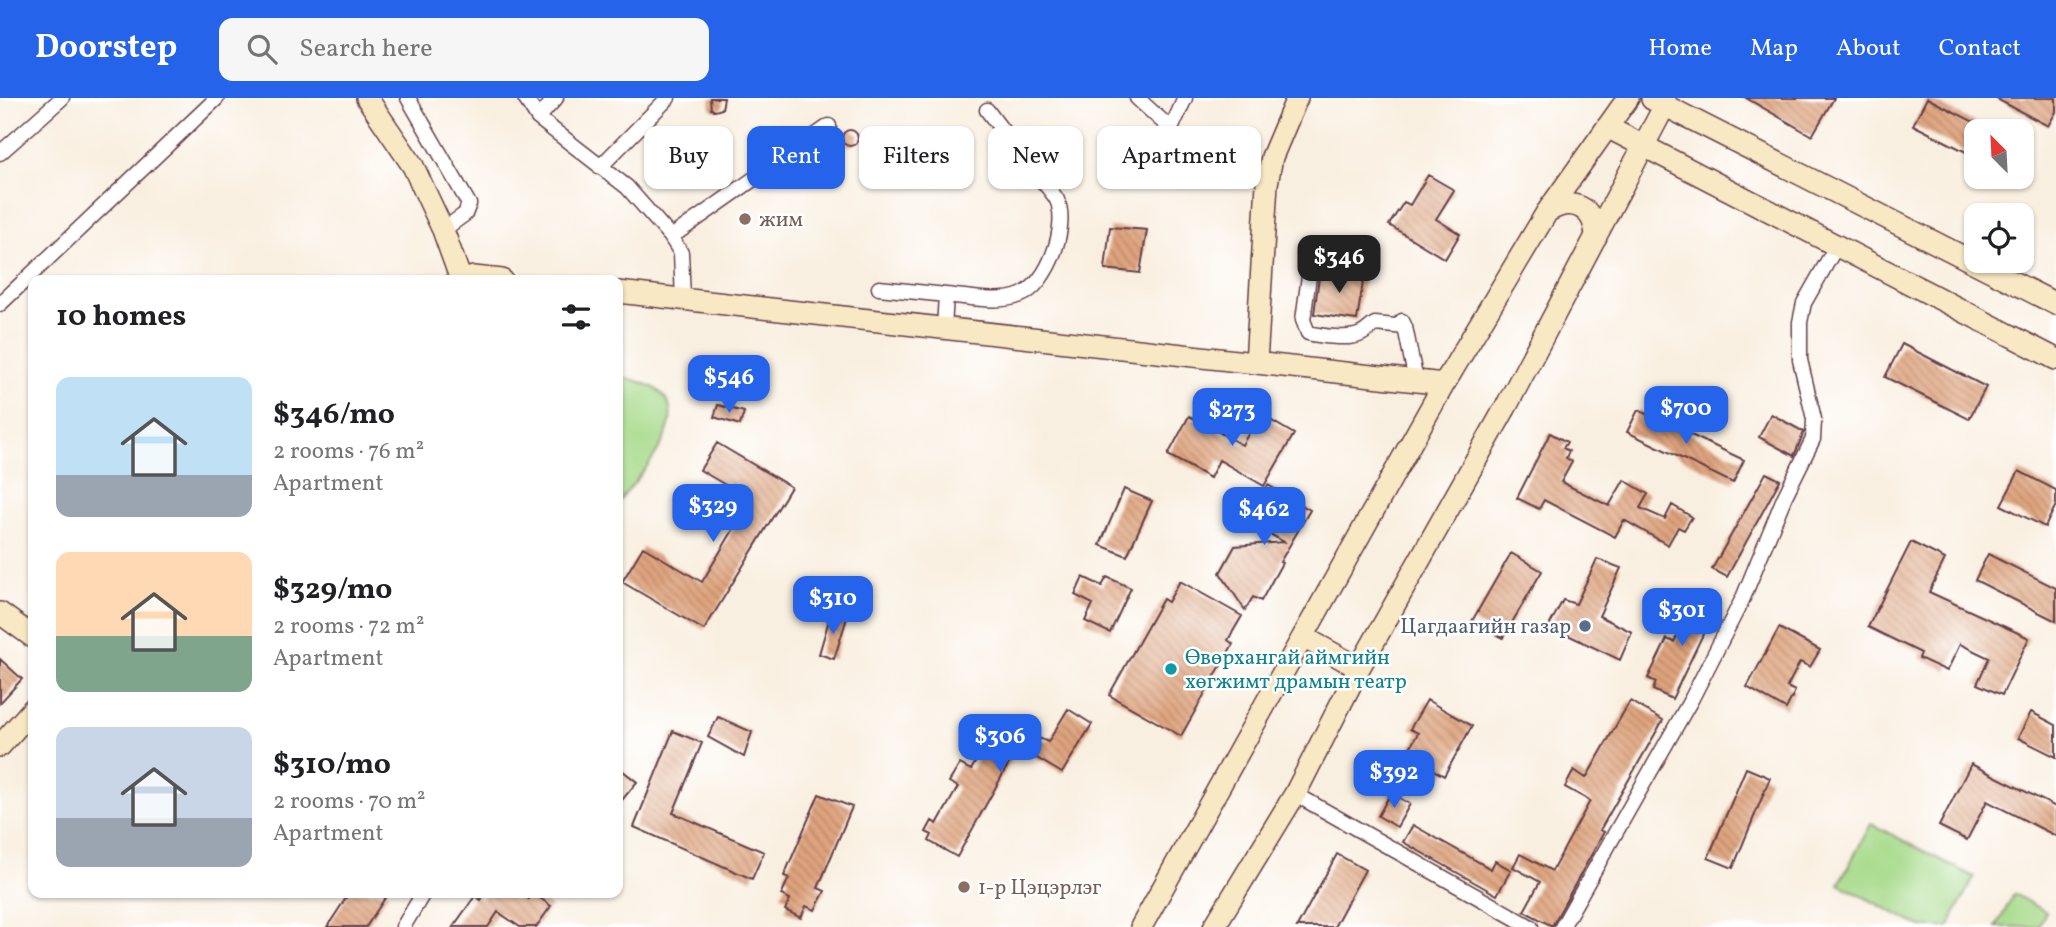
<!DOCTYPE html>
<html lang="en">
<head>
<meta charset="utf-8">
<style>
	body { margin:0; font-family:Vollkorn,serif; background:#f6f6f6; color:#202124; height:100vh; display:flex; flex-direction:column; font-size:26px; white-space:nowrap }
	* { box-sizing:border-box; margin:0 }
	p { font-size:23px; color:#757577 }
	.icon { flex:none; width:38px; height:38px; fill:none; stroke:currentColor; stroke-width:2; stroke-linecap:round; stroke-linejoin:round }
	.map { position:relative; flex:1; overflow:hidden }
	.sheet { position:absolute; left:28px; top:177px; width:595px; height:623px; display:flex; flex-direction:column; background:#fff; border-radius:14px; box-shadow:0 2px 5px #0004 }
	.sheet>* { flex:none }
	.hud { position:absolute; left:644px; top:28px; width:665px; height:63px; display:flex; gap:14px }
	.needle { width:46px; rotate:336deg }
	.controls { position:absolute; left:1964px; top:21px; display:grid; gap:14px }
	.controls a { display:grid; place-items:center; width:70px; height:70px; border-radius:14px; background:#fff; box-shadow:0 2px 5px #0004; font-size:35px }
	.price { position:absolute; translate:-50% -60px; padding:0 16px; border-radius:14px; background:#2563eb; color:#fff; font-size:23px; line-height:46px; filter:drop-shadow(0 2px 4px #0008) }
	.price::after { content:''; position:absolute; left:50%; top:42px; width:21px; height:16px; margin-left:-10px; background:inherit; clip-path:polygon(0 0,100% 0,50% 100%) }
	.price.on { background:#222; color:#fff }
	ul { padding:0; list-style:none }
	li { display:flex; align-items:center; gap:21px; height:175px; padding:0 28px }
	li span { display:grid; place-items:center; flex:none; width:196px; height:140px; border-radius:14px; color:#555 }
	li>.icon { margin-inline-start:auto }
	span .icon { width:84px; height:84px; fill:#fffc; stroke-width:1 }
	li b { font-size:30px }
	h2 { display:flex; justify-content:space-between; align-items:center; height:84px; padding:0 28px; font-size:30px }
	.pill { padding:0 24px; border-radius:14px; background:#fff; box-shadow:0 2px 5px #0004; font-size:24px; line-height:63px }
	.pill.on { background:#2563eb; color:#fff }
	header { display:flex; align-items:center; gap:42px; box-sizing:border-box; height:98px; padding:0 35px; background:#2563eb; color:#fff }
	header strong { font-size:33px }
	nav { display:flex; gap:38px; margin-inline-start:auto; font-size:24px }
	.search { width:490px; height:63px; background:#f6f6f6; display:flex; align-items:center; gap:18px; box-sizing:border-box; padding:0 24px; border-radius:14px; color:#757577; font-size:26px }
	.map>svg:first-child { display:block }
	.grass { fill:#a6da89; stroke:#787c5a; stroke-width:2 }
	.building { fill:url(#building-back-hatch) }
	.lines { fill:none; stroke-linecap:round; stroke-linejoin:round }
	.street-casing { stroke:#643e46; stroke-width:17 }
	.secondary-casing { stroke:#643e46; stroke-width:24 }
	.street { stroke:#fff; stroke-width:14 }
	.secondary { stroke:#f8e8c3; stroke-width:21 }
	.education-dot { fill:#8d6e63; stroke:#fff; stroke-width:2.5 }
	.service-dot { fill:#5c6f8a; stroke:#fff; stroke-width:2.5 }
	.culture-dot { fill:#0f9aa8; stroke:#fff; stroke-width:2.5 }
	.labels { text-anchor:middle; stroke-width:5; stroke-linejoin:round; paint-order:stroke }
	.education-label { font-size:21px; fill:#785e54; stroke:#fff; text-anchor:start }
	.service-label { font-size:21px; fill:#4e5e75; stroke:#fff; text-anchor:end }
	.culture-label { font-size:21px; fill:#0d838f; stroke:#fff; text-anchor:start }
</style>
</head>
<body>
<header>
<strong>Doorstep</strong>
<div class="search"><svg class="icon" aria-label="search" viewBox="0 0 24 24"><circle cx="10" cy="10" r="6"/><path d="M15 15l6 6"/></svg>Search here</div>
<nav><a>Home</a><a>Map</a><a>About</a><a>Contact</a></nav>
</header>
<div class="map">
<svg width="2056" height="829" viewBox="0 0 2056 829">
	<defs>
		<pattern id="building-back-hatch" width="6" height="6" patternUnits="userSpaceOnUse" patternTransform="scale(1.75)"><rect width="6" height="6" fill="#dfa47e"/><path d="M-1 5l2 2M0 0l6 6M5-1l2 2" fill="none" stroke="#b78567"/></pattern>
	</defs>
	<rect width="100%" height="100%" fill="#fff"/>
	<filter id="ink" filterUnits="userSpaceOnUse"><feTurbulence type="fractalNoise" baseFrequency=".0143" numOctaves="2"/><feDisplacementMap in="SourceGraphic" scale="14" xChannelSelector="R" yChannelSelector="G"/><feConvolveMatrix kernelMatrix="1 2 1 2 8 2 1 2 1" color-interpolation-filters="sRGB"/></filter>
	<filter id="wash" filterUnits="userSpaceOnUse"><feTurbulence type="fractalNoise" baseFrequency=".00686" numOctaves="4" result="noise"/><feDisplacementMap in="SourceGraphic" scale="28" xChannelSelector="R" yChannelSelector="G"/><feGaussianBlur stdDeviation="1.57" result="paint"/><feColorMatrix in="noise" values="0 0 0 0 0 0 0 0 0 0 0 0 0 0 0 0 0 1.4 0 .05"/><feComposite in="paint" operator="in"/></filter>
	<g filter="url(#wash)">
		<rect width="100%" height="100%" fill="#f9efe0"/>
		<path class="grass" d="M630,281C714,300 646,369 618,405V282Z
			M1871,726L1974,779L1948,829H1921L1839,786Z
			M2014,796L2046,814L2038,829H1996Z"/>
		<g id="blocks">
			<path class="building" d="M710,0H724L722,11L715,13L711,11Z
				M1746,0H1834L1812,38Z
				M1927,0L1976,25V59L1913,27Z
				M1995,0H2056V14L2048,28Z
				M842 40a8 8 0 1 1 16 0a8 8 0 1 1-16 0Z
				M1428,77L1454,92L1436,121L1460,136L1445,161L1389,127L1404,104L1410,107Z
				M1110,129L1147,132L1140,175L1105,171Z
				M1320,172L1364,178L1357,222L1314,216Z
				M1902,246L1986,289L1969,321L1885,279Z
				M718,307L744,314L740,327L714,319Z
				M1638,312L1744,362L1733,385L1627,334Z
				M1260,316L1294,336L1264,388L1219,362L1210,380L1168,357L1189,318L1203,325L1205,321L1219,328L1217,333L1242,347Z
				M1771,316L1804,334L1794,358L1759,339Z
				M1550,335L1567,344L1563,350L1569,353L1566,360L1572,364L1561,384L1609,408L1624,382L1648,396L1640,410L1665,421L1672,407L1692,419L1684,432L1678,429L1668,447L1624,422L1615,439L1544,402L1539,411L1517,400Z
				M717,345L791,389L704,532L622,484L643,449L702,484L751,402L700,372Z
				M2019,373L2056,392V407L2045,429L2001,407Z
				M1766,375L1780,382L1727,479L1712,471Z
				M1268,387L1310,412L1280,464L1282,465L1261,503L1253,499L1245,512L1220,475L1235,448L1284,444L1247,423Z
				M1124,391L1152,403L1127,458L1100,447Z
				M1911,444L1945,461L1929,494L2029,540L2002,597L1977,586L1989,560L1960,546L1947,573L1919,560L1921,555L1868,529Z
				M1511,455L1542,473L1503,540L1472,523Z
				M1988,456L2056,490V523L1975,482Z
				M1597,461L1621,470L1599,518L1632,534L1620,562L1549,528L1563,502L1576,506Z
				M1083,479L1102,488L1107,479L1131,490L1110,535L1085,523L1093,506L1075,497Z
				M1180,483L1242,518L1228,542L1233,546L1181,638L1109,597L1163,501L1168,504Z
				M1699,495L1718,505L1672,601L1653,592L1656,584L1648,580L1667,541L1674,544Z
				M831,515L847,520L834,561L819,556Z
				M1779,530L1820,552L1810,569L1800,564L1787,589L1795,593L1786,611L1747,589Z
				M0,561L22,581L0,605Z
				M1427,602L1472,628L1444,678L1406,657L1418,635L1410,631Z
				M1630,603L1663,622L1600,732L1604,734L1552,828L1524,813L1540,784L1513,769L1520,756L1552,773L1590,703L1565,689L1574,672L1586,680Z
				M1068,611L1092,626L1062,675L1018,649L957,759L929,743L932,737L926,734L932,723L937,726L958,689L949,684L960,666L971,672L992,634L987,631L992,620L1048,644Z
				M2031,614L2056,627V659L2018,640Z
				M718,619L752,634L744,659L708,639Z
				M673,633L702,645L673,715L764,754L752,781L634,729Z
				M1971,666L2056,709V738L1987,703L1967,742L1939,728Z
				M618,669L637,684L618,707Z
				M1746,670L1770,680L1733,770L1708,760Z
				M1391,695L1410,706L1397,729L1378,718Z
				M819,696L852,709L818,790L825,793L815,812L806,808L801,820L785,812L790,801L781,797L789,780L784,778Z
				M1413,727L1491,771L1495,763L1511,772L1497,797L1403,744Z
				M1337,756L1365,772L1334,829H1297Z
				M350,794H389L366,829H327Z
				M486,794H519L529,801L533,795L551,808L536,829H520L498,814L488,829H453L475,798L481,802Z"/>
		</g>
	</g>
	<g filter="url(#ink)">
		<use href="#blocks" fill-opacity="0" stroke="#643e46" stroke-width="2"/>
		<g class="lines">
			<g class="street-casing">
				<path id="street" d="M408,0L469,106L465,116L443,132
					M525,0L538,20L627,89L671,139L681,155L683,201
					M1137,0L1171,31L1185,0
					M538,20L556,0
					M0,55L62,0
					M600,69L668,0
					M671,139L829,28
					M1310,171L1303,222L1308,235C1320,238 1350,242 1361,236C1366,234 1370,229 1375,226L1405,229
					M879,190L946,197L944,230
					M946,197C969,199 999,206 1021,197C1048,186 1069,128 1057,102C1052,93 1043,84 1037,77C1020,55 1003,34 987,12
					M0,206L217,0
					M1402,223L1405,229L1416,283
					M1295,696L1531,829
					M403,829L424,794
					M1562,829L1692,600L1743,500L1784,400L1813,341L1814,321L1800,262V224L1804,205L1837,147"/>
			</g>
			<g class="secondary-casing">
				<path id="secondary" d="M367,0L413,68L443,132L461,182
					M1652,1L2056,206
					M1607,29L2056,261
					M1547,114C1572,98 1595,109 1596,139
					M462,182L474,179L502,182
					M618,194L1444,286
					M1256,265L1267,86L1272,59L1297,0
					M0,515L33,539
					M1305,540L1359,570
					M0,648L33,611
					M1141,829L1444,286L1547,114L1628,0
					M1214,829L1295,696L1359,570L1508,305L1665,7V0"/>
			</g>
			<use href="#street" class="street"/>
			<use href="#secondary" class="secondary"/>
		</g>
	</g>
	<g class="education-dot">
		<circle cx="745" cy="121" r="7"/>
		<circle cx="964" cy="789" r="7"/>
	</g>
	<circle class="service-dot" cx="1585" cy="528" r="7"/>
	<circle class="culture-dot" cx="1171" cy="571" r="7"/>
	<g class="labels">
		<g class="education-label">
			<text x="759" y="128">жим</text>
			<text x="978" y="796">1-р Цэцэрлэг</text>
		</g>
		<g class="service-label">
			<text x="1571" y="535">Цагдаагийн газар</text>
		</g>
		<g class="culture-label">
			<text x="1185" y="566">Өвөрхангай аймгийн<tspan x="1185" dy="24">хөгжимт драмын театр</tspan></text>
		</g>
	</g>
</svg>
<div class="controls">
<a><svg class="needle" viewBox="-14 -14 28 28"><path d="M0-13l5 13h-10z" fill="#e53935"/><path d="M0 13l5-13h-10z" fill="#757577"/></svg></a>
<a><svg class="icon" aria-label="locate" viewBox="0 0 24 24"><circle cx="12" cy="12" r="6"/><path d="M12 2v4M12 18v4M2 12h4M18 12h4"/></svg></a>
</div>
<b class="price on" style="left:1339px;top:197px">$346</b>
<b class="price" style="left:729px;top:317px">$546</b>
<b class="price" style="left:1686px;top:348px">$700</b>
<b class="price" style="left:1232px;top:350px">$273</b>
<b class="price" style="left:713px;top:446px">$329</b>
<b class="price" style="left:1264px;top:449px">$462</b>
<b class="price" style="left:833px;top:538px">$310</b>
<b class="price" style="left:1682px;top:550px">$301</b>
<b class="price" style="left:1000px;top:676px">$306</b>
<b class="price" style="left:1394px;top:712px">$392</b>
<div class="hud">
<a class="pill">Buy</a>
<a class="pill on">Rent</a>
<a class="pill">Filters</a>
<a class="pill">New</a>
<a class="pill">Apartment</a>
</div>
<section class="sheet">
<h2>10 homes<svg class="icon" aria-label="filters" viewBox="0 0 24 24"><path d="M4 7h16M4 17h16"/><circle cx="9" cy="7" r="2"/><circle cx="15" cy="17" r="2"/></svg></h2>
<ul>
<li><span style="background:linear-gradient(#bfe0f5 70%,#9aa5b1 0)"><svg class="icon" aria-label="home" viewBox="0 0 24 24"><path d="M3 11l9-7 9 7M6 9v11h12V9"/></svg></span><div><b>$346/mo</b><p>2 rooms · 76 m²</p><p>Apartment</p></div></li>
<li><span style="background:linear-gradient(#ffd9b3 60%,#7fa58c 0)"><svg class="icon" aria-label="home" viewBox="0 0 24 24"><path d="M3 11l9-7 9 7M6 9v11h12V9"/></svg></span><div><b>$329/mo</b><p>2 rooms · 72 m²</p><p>Apartment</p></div></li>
<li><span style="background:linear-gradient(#c9d6e8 65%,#9aa5b1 0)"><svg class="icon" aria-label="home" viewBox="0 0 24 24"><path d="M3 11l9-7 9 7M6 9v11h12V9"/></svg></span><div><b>$310/mo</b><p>2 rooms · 70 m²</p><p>Apartment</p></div></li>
</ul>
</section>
</div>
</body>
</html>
